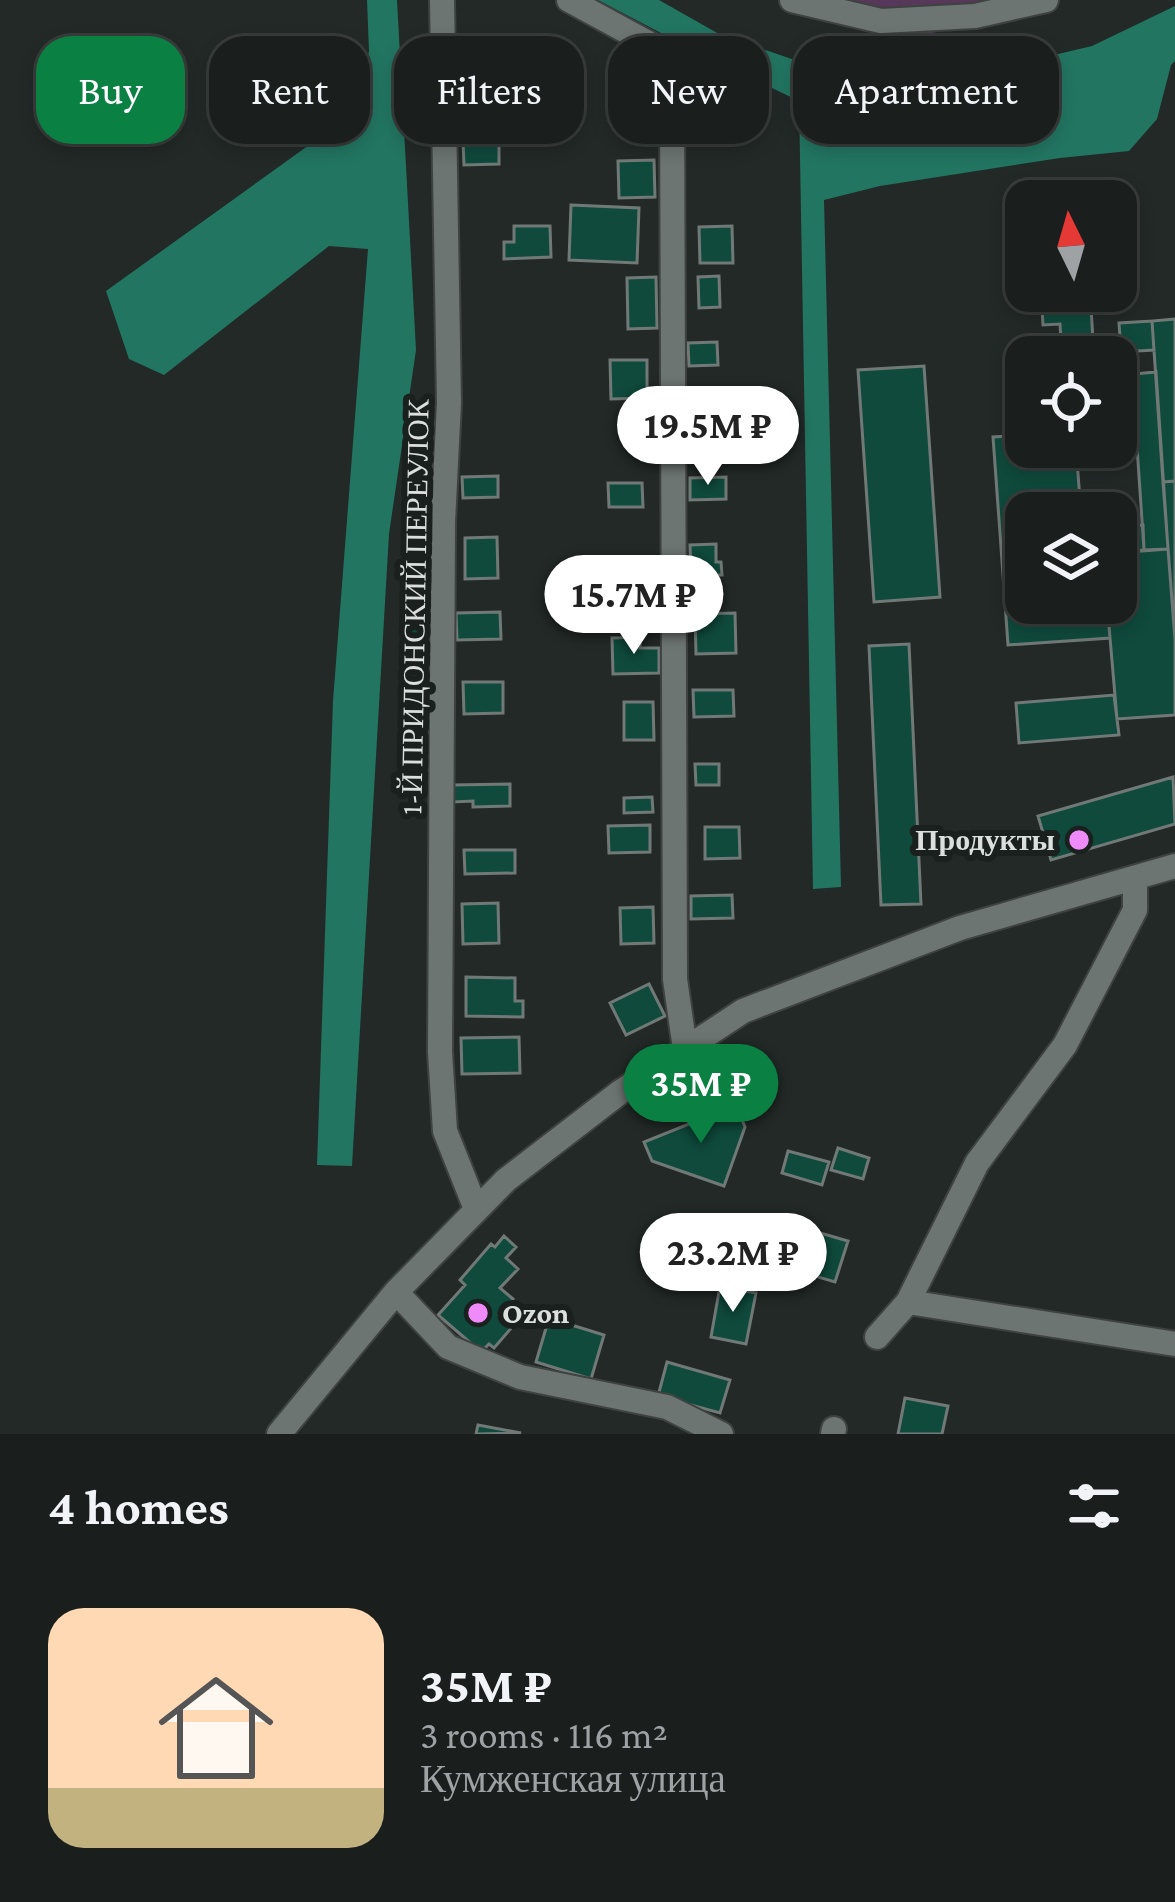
<!DOCTYPE html>
<html lang="en">
<head>
<meta charset="utf-8">
<style>
	body { margin:0; font-family:"Crimson Pro",serif; background:#272c2a; color:#f1f3f6; height:100vh; display:flex; flex-direction:column; font-size:45px; white-space:nowrap }
	* { box-sizing:border-box; margin:0 }
	p { font-size:39px; color:#9fa2a4 }
	.icon { flex:none; width:66px; height:66px; fill:none; stroke:currentColor; stroke-width:2; stroke-linecap:round; stroke-linejoin:round }
	.map { position:relative; height:1434px; overflow:hidden }
	.panel { display:flex; flex-direction:column; background:#1a1f1d; flex:1 }
	.panel>* { flex:none }
	.banner { position:absolute; left:36px; top:36px; width:1104px; height:108px; display:flex; gap:24px }
	.needle { width:78px; rotate:355deg }
	.fabs { position:absolute; left:1005px; top:180px; display:grid; gap:24px }
	.fabs a { display:grid; place-items:center; width:132px; height:132px; border-radius:24px; background:#1a1f1d; box-shadow:0 6px 18px #0003,0 0 0 3px #383d3b; font-size:60px }
	.price { position:absolute; translate:-50% -102px; padding:0 27px; border-radius:42px; background:#fff; color:#222; font-size:39px; line-height:78px; filter:drop-shadow(0 3px 6px #0008) }
	.price::after { content:''; position:absolute; left:50%; top:72px; width:36px; height:27px; margin-left:-18px; background:inherit; clip-path:polygon(0 0,100% 0,50% 100%) }
	.price.current { background:#0b8043; color:#fff }
	ul { padding:0; list-style:none }
	li { display:flex; align-items:center; gap:36px; height:300px; padding:0 48px }
	li span { display:grid; place-items:center; flex:none; width:336px; height:240px; border-radius:36px; color:#555 }
	li>.icon { margin-inline-start:auto }
	span .icon { width:144px; height:144px; fill:#fffc; stroke-width:1 }
	li b { font-size:51px }
	h2 { display:flex; justify-content:space-between; align-items:center; height:144px; padding:0 48px; font-size:51px }
	.tag { padding:0 42px; border-radius:36px; background:#1a1f1d; box-shadow:0 6px 18px #0003,0 0 0 3px #383d3b; font-size:42px; line-height:108px }
	.tag.current { background:#0b8043; color:#fff }
	.map>svg:first-child { display:block }
	.green { fill:#57375a }
	.water { fill:#227561 }
	.building { fill:#0f4a3c; stroke:#717976; stroke-width:3 }
	.lines { fill:none; stroke-linecap:round; stroke-linejoin:round }
	.minor-casing { stroke:#3e4341; stroke-width:28 }
	.minor { stroke:#6d7572; stroke-width:24 }
	.poi-dot { fill:#ee8bf8; stroke:#19201d; stroke-width:4.5 }
	.labels { text-anchor:middle; stroke-width:12; stroke-linejoin:round; paint-order:stroke }
	.street-label { font-size:30px; fill:#dbe0de; stroke:#19201d }
	.poi-label { font-size:30px; font-weight:bold; fill:#dbe0de; stroke:#19201d; text-anchor:end }
</style>
</head>
<body>
<div class="map">
<svg width="1175" height="1434" viewBox="0 0 1175 1434">
	<rect width="100%" height="100%" fill="#222927"/>
	<path class="green" d="M834,0H1051L925,35Z"/>
	<path class="water" d="M367,0H397L416,350L389,534L352,1166L317,1165L333,701L368,249L329,246L164,375L129,359L106,291L355,112L369,51Z
		M598,0H659L719,34L832,73L990,70L1092,46L1175,6V61L1171,65L1157,119L1129,151L1060,158L880,186L824,200L841,887L813,889L799,101L703,55Z"/>
	<path class="building" d="M465,86H501V124H466Z
		M499,140V164L464,165L463,141Z
		M654,160L655,197L619,198L618,161Z
		M1084,194V201H1052V195Z
		M571,205L639,208L637,263L569,260Z
		M514,226H550L551,257L504,259V242H514Z
		M732,226L733,263H700L699,227Z
		M719,276L720,307L699,308L698,277Z
		M656,277L657,328L628,329L627,278Z
		M1041,291H1090L1094,357H1062L1060,324L1043,325Z
		M1175,319V481L1163,482L1152,321Z
		M1152,321L1154,350L1121,352L1119,323Z
		M717,342L718,365L689,366L688,343Z
		M610,360H647V398L611,399Z
		M924,366L940,597L874,602L858,370Z
		M1156,372L1168,549L1144,550L1135,417H1126L1123,375Z
		M693,408H726V431L693,432Z
		M1026,435V447H1076L1081,513H1026V559L1002,561L993,437Z
		M498,476V497L463,498L462,477Z
		M726,477V499L690,500V478Z
		M1175,481V640L1163,482Z
		M608,483H642L643,507H609Z
		M1143,525L1144,550L1116,553V527Z
		M497,537L498,578L465,579V538Z
		M716,544V562H721L722,575H691L690,545Z
		M1168,549L1175,640V715L1117,719L1107,603H1116V553Z
		M1026,559V603H1107L1110,638L1008,645L1002,561Z
		M614,563H653V605L615,606Z
		M408,606H427L428,641H409Z
		M500,612L501,639L457,640L456,613Z
		M735,613L736,653L696,654L695,614Z
		M640,637V648H659V673L613,674L612,638Z
		M909,644L921,904L881,905L869,646Z
		M463,682H503V713L464,714Z
		M693,690H733L734,716L694,717Z
		M1114,695L1119,735L1019,743L1016,703Z
		M624,702H653L654,740H624Z
		M695,764H719V785H696Z
		M1173,777L1175,824L1051,860L1038,816Z
		M510,784V806L473,807V801L453,802V785Z
		M652,797L653,812L624,813V798Z
		M650,825V852L609,853L608,826Z
		M705,827H739L740,858L705,859Z
		M464,850H515V873L465,874Z
		M732,895L733,918L691,919V896Z
		M498,903L499,943L463,944L462,904Z
		M653,907L654,943L621,944L620,908Z
		M466,977L515,978V1001H523V1017L466,1016Z
		M649,984L665,1016L626,1035L610,1003Z
		M519,1037L520,1073L462,1074L461,1038Z
		M736,1105L745,1127L724,1186L652,1161L644,1142Z
		M838,1148L869,1158L863,1179L831,1170Z
		M788,1151L829,1162L822,1185L782,1173Z
		M803,1228L848,1241L835,1282L791,1269Z
		M504,1236L516,1247L506,1258L518,1269L500,1288L513,1299L499,1315L513,1326L494,1348L489,1344L481,1352L438,1315L465,1285L460,1280L491,1244L495,1247Z
		M720,1286L756,1293L746,1344L711,1337Z
		M549,1318L604,1335L591,1379L536,1362Z
		M667,1362L730,1380L720,1413L658,1396Z
		M905,1398L948,1406L942,1434H898Z
		M478,1425L521,1433L476,1434Z"/>
	<g class="lines">
		<g class="minor-casing">
			<path id="minor" d="M442,0L449,403L443,522L440,1052L445,1131L476,1209
				M569,0L661,50L672,86L675,979L685,1049
				M792,0L881,21L975,16L1046,0
				M396,1292L448,1347L520,1377L667,1407L721,1434
				M908,1302L1175,1344
				M877,1337L908,1302L977,1163L1065,1045L1135,910V878
				M279,1434L396,1292L506,1180L619,1093L743,1011L960,928L1175,866
				M833,1434L834,1429"/>
		</g>
		<use href="#minor" class="minor"/>
	</g>
	<g class="poi-dot">
		<circle cx="1079" cy="840" r="12"/>
		<circle cx="478" cy="1313" r="12"/>
	</g>
	<g class="labels">
		<g class="street-label">
			<text transform="translate(415 607) rotate(-89)" y="10">1-Й ПРИДОНСКИЙ ПЕРЕУЛОК</text>
		</g>
		<g class="poi-label">
			<text x="1055" y="850">Продукты</text>
			<text x="502" y="1323" text-anchor="start">Ozon</text>
		</g>
	</g>
</svg>
<div class="fabs">
<a><svg class="needle" viewBox="-14 -14 28 28"><path d="M0-13l5 13h-10z" fill="#e53935"/><path d="M0 13l5-13h-10z" fill="#9fa2a4"/></svg></a>
<a><svg class="icon" aria-label="locate" viewBox="0 0 24 24"><circle cx="12" cy="12" r="6"/><path d="M12 2v4M12 18v4M2 12h4M18 12h4"/></svg></a>
<a><svg class="icon" aria-label="layers" viewBox="0 0 24 24"><path d="M12 4l9 5-9 5-9-5zM3 14l9 5 9-5"/></svg></a>
</div>
<b class="price" style="left:708px;top:488px">19.5M ₽</b>
<b class="price" style="left:634px;top:657px">15.7M ₽</b>
<b class="price current" style="left:701px;top:1146px">35M ₽</b>
<b class="price" style="left:733px;top:1315px">23.2M ₽</b>
<div class="banner">
<a class="tag current">Buy</a>
<a class="tag">Rent</a>
<a class="tag">Filters</a>
<a class="tag">New</a>
<a class="tag">Apartment</a>
</div>
</div>
<section class="panel">
<h2>4 homes<svg class="icon" aria-label="filters" viewBox="0 0 24 24"><path d="M4 7h16M4 17h16"/><circle cx="9" cy="7" r="2"/><circle cx="15" cy="17" r="2"/></svg></h2>
<ul>
<li><span style="background:linear-gradient(#ffd9b3 75%,#c2b280 0)"><svg class="icon" aria-label="home" viewBox="0 0 24 24"><path d="M3 11l9-7 9 7M6 9v11h12V9"/></svg></span><div><b>35M ₽</b><p>3 rooms · 116 m²</p><p>Кумженская улица</p></div></li>
</ul>
</section>
</body>
</html>
